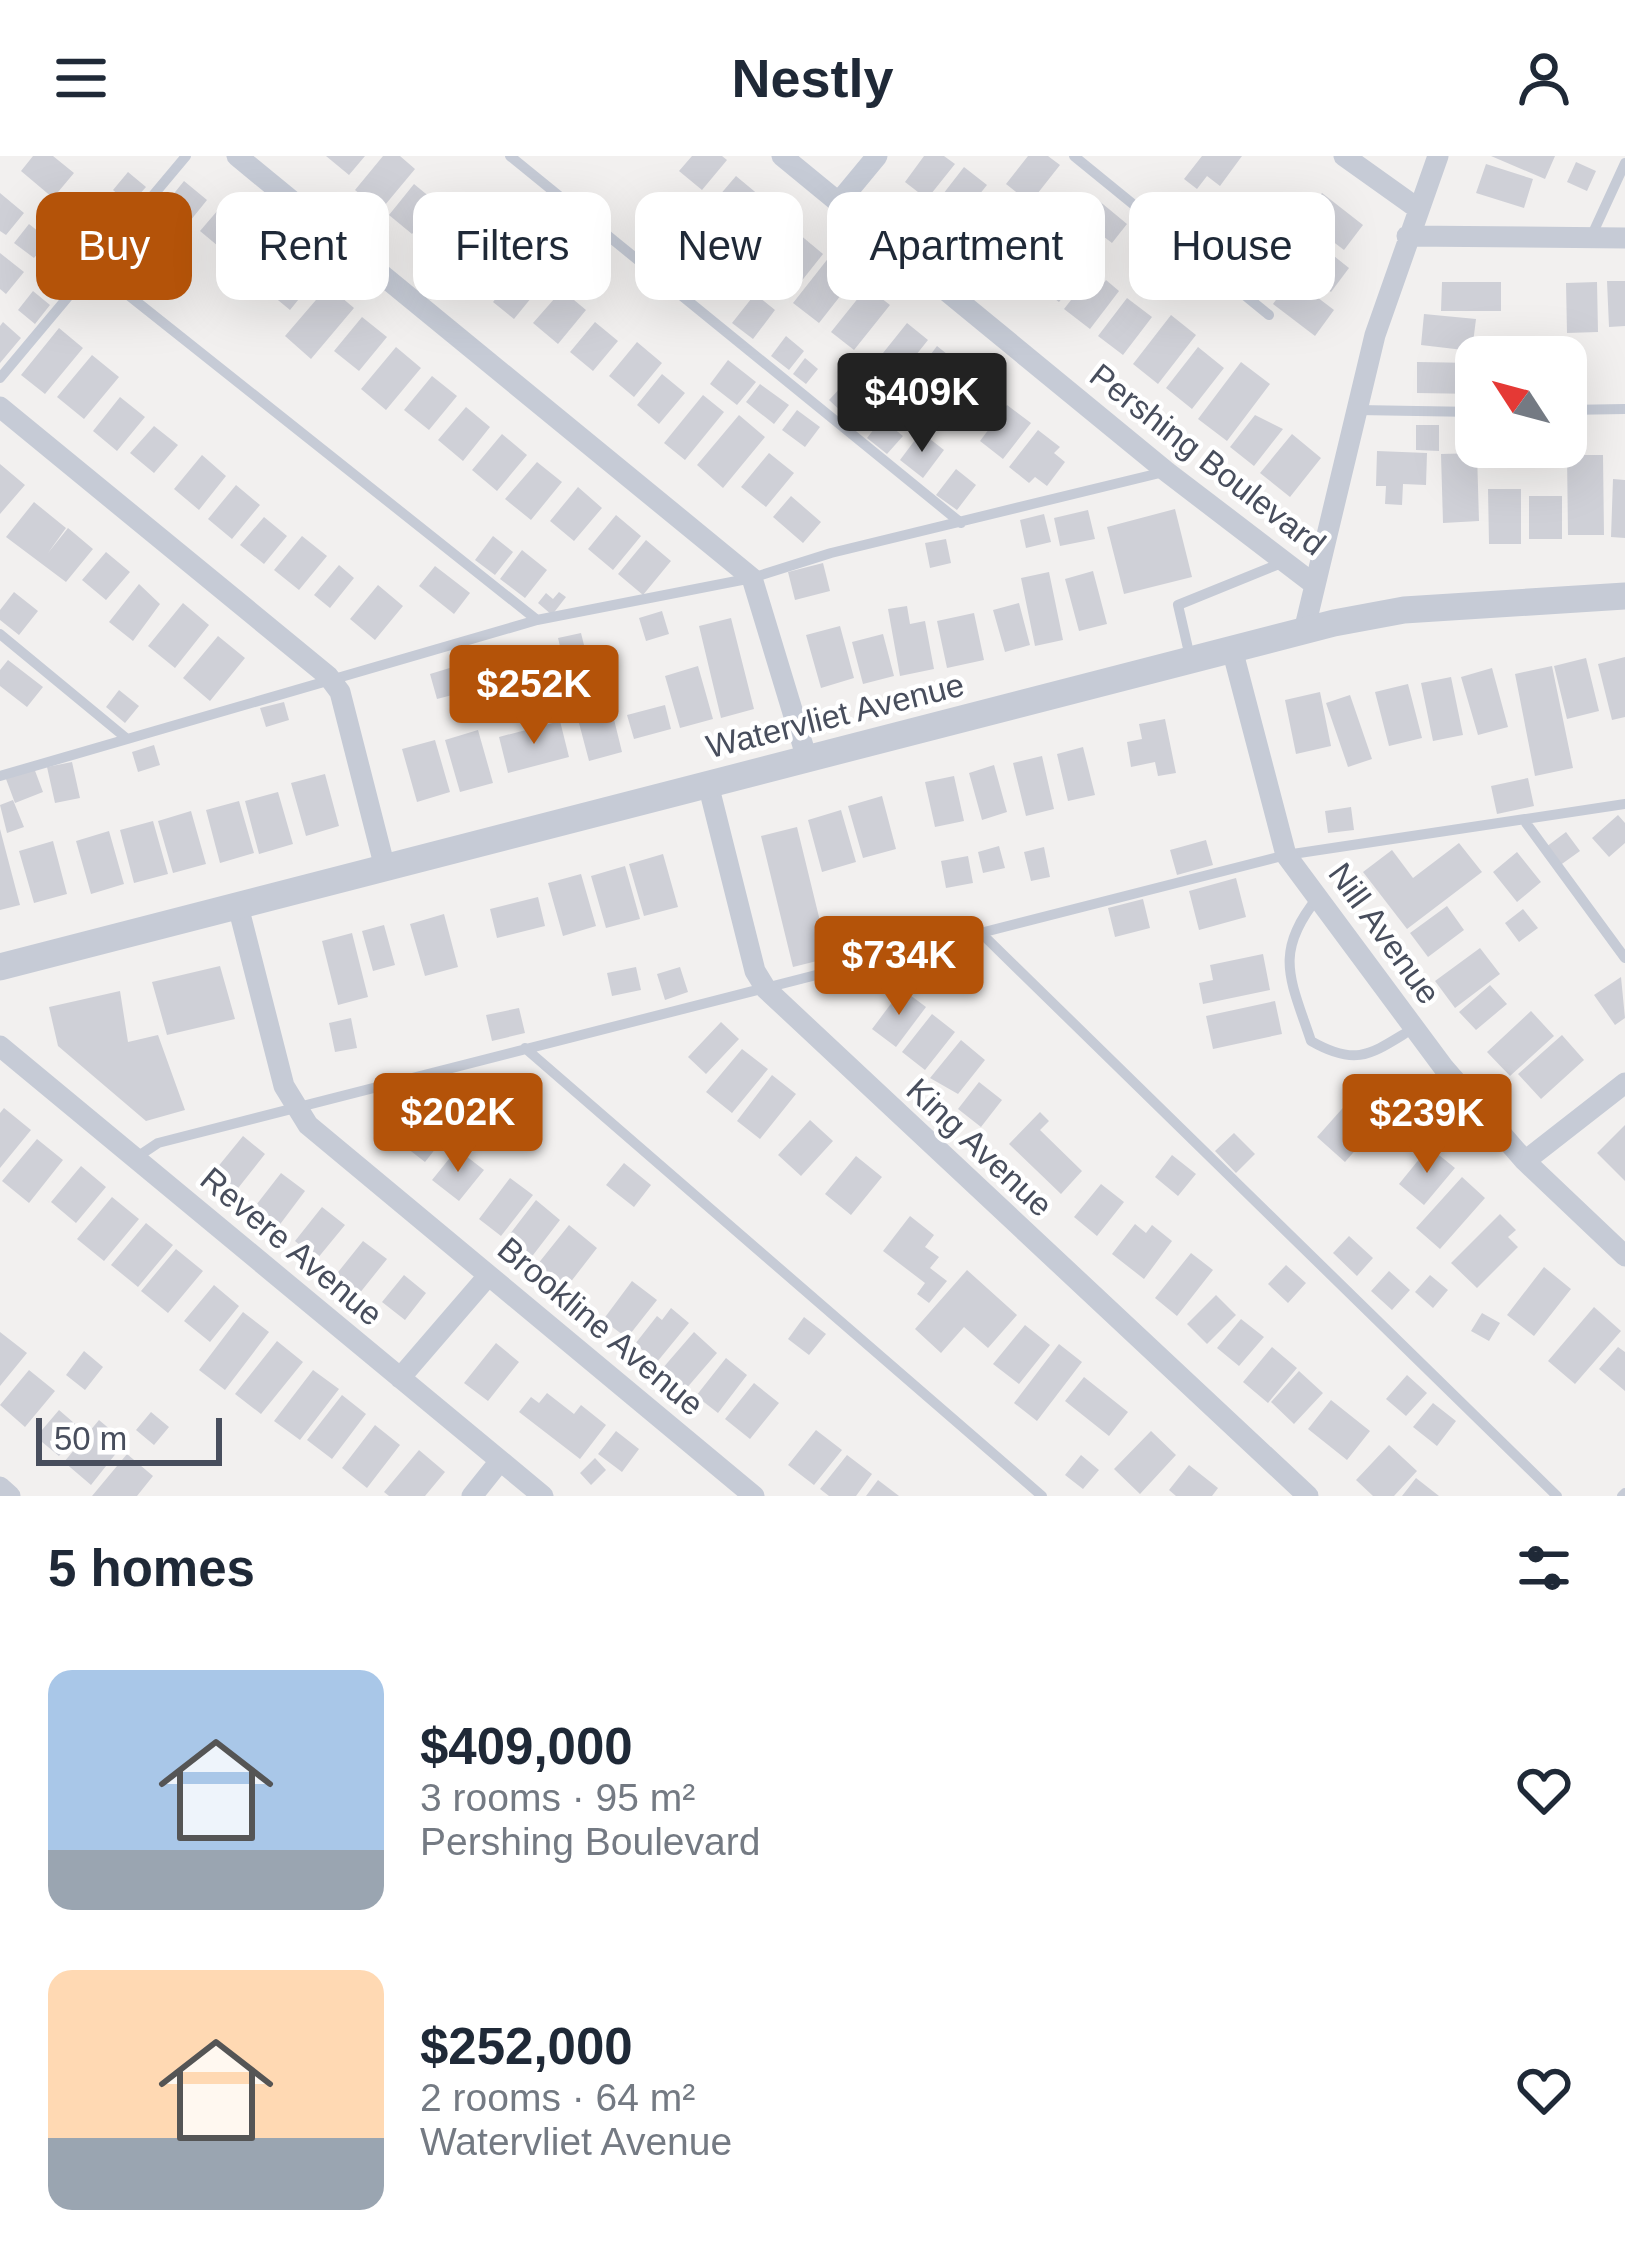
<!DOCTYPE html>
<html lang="en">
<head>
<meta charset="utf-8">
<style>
	body { margin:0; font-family:Arial,sans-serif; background:#f2f2f3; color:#1f2937; height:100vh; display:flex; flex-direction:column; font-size:45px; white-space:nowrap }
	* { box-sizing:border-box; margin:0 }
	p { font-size:39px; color:#747a83 }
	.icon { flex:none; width:66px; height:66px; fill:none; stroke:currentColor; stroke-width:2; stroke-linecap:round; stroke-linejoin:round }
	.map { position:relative; height:1340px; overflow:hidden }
	.side { display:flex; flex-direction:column; background:#fff; flex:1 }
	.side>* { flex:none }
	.hud { position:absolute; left:36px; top:36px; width:1554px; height:108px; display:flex; gap:24px }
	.needle { width:78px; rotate:306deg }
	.tools { position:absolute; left:1455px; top:180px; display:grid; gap:24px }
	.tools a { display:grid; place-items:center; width:132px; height:132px; border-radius:24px; background:#fff; box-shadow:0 12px 48px #0002; font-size:60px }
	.scale { position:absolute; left:36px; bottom:30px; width:186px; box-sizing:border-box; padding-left:12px; border:6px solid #484e5d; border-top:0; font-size:33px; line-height:42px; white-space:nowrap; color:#484e5d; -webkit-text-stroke:9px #fff; paint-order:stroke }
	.price { position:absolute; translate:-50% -102px; padding:0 27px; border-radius:12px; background:#b45309; color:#fff; font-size:39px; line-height:78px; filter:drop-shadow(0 3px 6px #0008) }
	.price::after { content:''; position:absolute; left:50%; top:72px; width:36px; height:27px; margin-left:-18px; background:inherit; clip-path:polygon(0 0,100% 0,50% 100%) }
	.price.on { background:#222; color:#fff }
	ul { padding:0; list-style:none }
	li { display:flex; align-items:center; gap:36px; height:300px; padding:0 48px }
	li span { display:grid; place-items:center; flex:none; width:336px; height:240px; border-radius:24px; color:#555 }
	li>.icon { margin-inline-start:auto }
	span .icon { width:144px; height:144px; fill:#fffc; stroke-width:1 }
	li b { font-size:51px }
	h2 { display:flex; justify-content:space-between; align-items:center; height:144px; padding:0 48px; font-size:51px }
	.pill { padding:0 42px; border-radius:24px; background:#fff; box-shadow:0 12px 48px #0002; font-size:42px; line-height:108px }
	.pill.on { background:#b45309; color:#fff }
	header { display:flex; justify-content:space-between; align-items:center; height:156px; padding:0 48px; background:#fff; font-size:54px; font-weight:600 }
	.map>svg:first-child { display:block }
	.building { fill:#cfd0d7 }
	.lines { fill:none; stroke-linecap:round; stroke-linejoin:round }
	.service { stroke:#c6cbd6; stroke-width:10 }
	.minor { stroke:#c6cbd6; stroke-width:21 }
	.tertiary { stroke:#c6cbd6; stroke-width:27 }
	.labels { text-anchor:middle; stroke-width:9; stroke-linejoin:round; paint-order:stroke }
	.street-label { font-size:33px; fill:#484e5d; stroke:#fff }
</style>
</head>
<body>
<header><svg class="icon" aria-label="menu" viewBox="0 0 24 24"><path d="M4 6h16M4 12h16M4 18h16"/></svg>Nestly<svg class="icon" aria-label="person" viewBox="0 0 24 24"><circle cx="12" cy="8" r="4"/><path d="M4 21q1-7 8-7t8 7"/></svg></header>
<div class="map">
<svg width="1625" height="1340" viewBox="0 0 1625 1340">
	<rect width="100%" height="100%" fill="#f2f0ef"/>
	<path class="building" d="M33,0H53L74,17L53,42L21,15Z
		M326,0H365L349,19Z
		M383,0H400L415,13L380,55L355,34Z
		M692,0H722L727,4L702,34L679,15Z
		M924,0H944L955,8L927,43L905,26Z
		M1028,0H1048L1060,9L1030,47L1006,28Z
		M1202,0H1242L1220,30L1207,20L1197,33L1184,23Z
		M1491,0H1555L1545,23Z
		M1576,6L1596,15L1587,35L1567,26Z
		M1486,8L1533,23L1524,52L1476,37Z
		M964,11L987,29L963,59L940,42Z
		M128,16L146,31L130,49L113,34Z
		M736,20L760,40L732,74L707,54Z
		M184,25L207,44L182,75L159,56Z
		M414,28L437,47L412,78L389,59Z
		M0,37L24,57L6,79L0,75Z
		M1322,37L1363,69L1344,94L1302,62Z
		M998,39L1021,57L992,93L969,75Z
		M1098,44L1127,68L1112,87L1082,64Z
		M97,45L119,61L98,89L76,73Z
		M224,47L247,67L224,95L200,75Z
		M764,48L789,68L761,102L736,82Z
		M451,56L475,76L447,110L422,90Z
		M1028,64L1054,84L1030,114L1005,93Z
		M1213,66L1231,80L1216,100L1198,86Z
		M29,68L49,84L34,102L14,87Z
		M265,73L288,92L263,122L240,103Z
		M499,73L519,90L480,138L460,121Z
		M1304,76L1349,112L1331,136L1285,99Z
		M799,78L823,98L796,132L771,112Z
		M1061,91L1086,111L1059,146L1033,126Z
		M0,97L24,116L6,138L0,133Z
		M532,98L553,115L514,163L493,146Z
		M830,100L856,120L819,167L793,147Z
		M1165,101L1182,115L1166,135L1149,121Z
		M292,104L315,123L290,154L267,135Z
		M1089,121L1101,131L1106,124L1119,135L1090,173L1064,153Z
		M1292,122L1334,154L1315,180L1273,148Z
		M1607,125H1625V170L1609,171Z
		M1442,126H1501V155H1441Z
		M1597,126L1598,176L1567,177L1566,127Z
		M328,130L354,152L311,203L285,180Z
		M867,131L890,149L854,194L831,176Z
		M562,134L586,154L558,188L533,167Z
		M33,135L50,149L35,168L18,154Z
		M755,138L775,154L753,183L732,167Z
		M1127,142L1152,161L1123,199L1098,180Z
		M1424,158L1476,163L1472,195L1421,189Z
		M1171,159L1196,179L1158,228L1133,208Z
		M362,161L387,181L359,215L334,195Z
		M3,166L21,182L0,207V170Z
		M595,166L618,185L593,215L570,196Z
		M907,167L928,184L900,219L879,202Z
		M59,172L83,192L45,238L21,219Z
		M786,180L804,195L789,214L771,200Z
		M637,186L662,207L634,241L609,220Z
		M937,190L963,211L933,250L907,230Z
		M396,191L421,212L386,254L361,233Z
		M1198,191L1224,212L1192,253L1166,232Z
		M92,199L119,221L84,263L57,241Z
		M805,202L818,213L806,228L793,218Z
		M728,204L756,226L737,249L710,228Z
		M1241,206L1270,228L1227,285L1198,263Z
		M1417,206L1476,207V238L1417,237Z
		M971,217L995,236L968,269L944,250Z
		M662,218L685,237L659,268L637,249Z
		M432,220L457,240L429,274L404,254Z
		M760,228L789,249L774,268L746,246Z
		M844,228L862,245L847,261L829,244Z
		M703,239L724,256L685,304L664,287Z
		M120,241L145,261L117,295L93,275Z
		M1007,249L1031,267L1003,303L980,285Z
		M466,251L490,271L463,305L438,284Z
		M797,254L820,271L805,291L782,274Z
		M739,259L765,281L723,332L697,309Z
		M1255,259L1283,273L1254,310L1230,291Z
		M882,263L903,280L887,298L867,282Z
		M1416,269H1439V295L1416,294Z
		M154,270L178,289L154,317L130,297Z
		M1038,274L1060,291L1054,297L1065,306L1047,330L1035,321L1029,327L1009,311Z
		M921,276L944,294L923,322L900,304Z
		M502,278L527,299L497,335L472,314Z
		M1292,278L1321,302L1290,341L1260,317Z
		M1377,295L1427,297L1426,329L1403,328L1402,349L1385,348L1386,330H1376Z
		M769,297L794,317L766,351L741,331Z
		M1477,297L1479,365L1443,367L1441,298Z
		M202,299L226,320L199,354L174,333Z
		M1567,299H1603L1604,379H1568Z
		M537,306L562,326L531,364L505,343Z
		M0,308L25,329L0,358Z
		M956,313L976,329L957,354L936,339Z
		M1613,323L1625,324V382L1611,381Z
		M236,329L260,349L232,383L208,363Z
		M578,331L602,352L574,385L550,365Z
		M1488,333H1521V388H1489Z
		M791,340L821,366L803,387L773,361Z
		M1529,340H1562V383H1529Z
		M34,346L66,372L48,397L68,372L93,393L66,426L6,381Z
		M1175,353L1192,421L1124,438L1107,371Z
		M1088,354L1095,383L1060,390L1054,362Z
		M1044,358L1051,386L1026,392L1020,364Z
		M616,359L641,380L613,414L588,393Z
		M264,361L287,380L264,408L240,389Z
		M302,380L327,400L299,434L274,414Z
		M493,380L513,396L495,419L475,404Z
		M946,383L951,407L930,412L925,387Z
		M646,384L671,405L643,439L618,418Z
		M522,394L547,414L525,442L500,423Z
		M106,396L130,416L106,444L82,424Z
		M823,407L830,435L795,444L788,416Z
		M339,409L354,422L330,452L314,439Z
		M435,410L470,437L454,458L419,430Z
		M1093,415L1107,468L1079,475L1065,423Z
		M1049,416L1063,484L1035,490L1021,422Z
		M139,428L160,448L133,485L109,466Z
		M378,429L403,450L375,484L350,463Z
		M14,436L38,455L19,479L0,464V454Z
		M559,436L566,441L552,459L538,447L546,437L553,443Z
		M183,447L209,469L175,512L148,490Z
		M1019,447L1030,489L1005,496L993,454Z
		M907,450L910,468L925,465L934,513L900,520L888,453Z
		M662,455L669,478L646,485L639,462Z
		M974,457L984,504L947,512L937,465Z
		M731,462L754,553L721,562L699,470Z
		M840,470L854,522L821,532L806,479Z
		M581,477L587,501L564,507L558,482Z
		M883,478L894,520L863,528L852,486Z
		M218,480L245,502L210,545L183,522Z
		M1625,501V561L1612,564L1598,508Z
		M1586,502L1599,555L1567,563L1554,510Z
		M8,504L43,531L27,551L0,530V514Z
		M698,510L713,563L680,572L665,520Z
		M1552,510L1573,612L1535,620L1515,518Z
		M453,511L460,537L437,543L430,518Z
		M1492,512L1508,571L1478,579L1461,521Z
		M1451,521L1463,579L1433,585L1421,527Z
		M1408,528L1422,582L1389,590L1375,536Z
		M119,534L139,550L125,567L106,551Z
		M1320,536L1331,590L1296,598L1285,544Z
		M1350,539L1372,603L1348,611L1326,547Z
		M609,543L622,596L589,605L575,552Z
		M284,546L289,564L266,571L260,552Z
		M665,549L671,573L634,583L627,559Z
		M1165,563L1176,617L1158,620L1155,606L1131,611L1127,586L1142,583L1139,568Z
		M560,565L569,601L508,617L499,581Z
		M478,574L493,627L460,636L445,584Z
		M435,584L450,636L417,646L402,593Z
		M154,589L160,609L138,616L132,596Z
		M1083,591L1095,639L1068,645L1057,598Z
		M1042,600L1054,653L1026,660L1013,607Z
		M72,606L80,642L55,647L47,611Z
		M994,609L1007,656L982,664L969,617Z
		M34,612L43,636L15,647L6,623Z
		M325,618L339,670L306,680L291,627Z
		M954,620L964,665L935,671L925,626Z
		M1528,622L1534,650L1497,658L1491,630Z
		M278,636L293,688L259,698L245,645Z
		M882,640L896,693L863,702L848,650Z
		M13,644L24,671L7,677L0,649Z
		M239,645L254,697L220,707L206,654Z
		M1351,651L1354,674L1328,677L1325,655Z
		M841,654L856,706L822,716L808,664Z
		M191,655L206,708L173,717L158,665Z
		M1618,659L1625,667V687L1609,701L1592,682Z
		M153,665L168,718L134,727L120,674Z
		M797,671L829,802L793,811L761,680Z
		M0,673L20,749L0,754Z
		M109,675L124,728L91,738L76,685Z
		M1566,676L1580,695L1559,710L1546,691Z
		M1206,684L1213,709L1177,719L1170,694Z
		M53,685L67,738L34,747L19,695Z
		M1459,687L1482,716L1407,773L1363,716L1392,694L1413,722Z
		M999,690L1005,712L983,717L978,696Z
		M1044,691L1050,721L1031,725L1024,696Z
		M1517,696L1541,726L1517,746L1493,716Z
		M663,698L678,751L644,760L629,708Z
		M968,700L973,727L946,732L941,705Z
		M625,710L640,763L606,772L591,720Z
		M581,718L596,770L563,780L548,727Z
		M1236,722L1246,761L1199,774L1189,735Z
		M538,741L545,770L497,782L490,753Z
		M1143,743L1150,772L1115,781L1108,752Z
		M1447,750L1464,774L1428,801L1410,777Z
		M1523,753L1538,772L1519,786L1505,767Z
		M444,758L458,811L425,820L410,768Z
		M384,769L395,809L373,815L362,775Z
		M352,777L368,841L338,849L322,785Z
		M1480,792L1500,818L1455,852L1435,825Z
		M945,793L965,808L949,830L929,815Z
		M1263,798L1270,834L1203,848L1199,827L1213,824L1210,809Z
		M220,810L235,863L167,879L152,826Z
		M636,811L641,834L612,840L607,817Z
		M680,811L688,836L665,844L657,818Z
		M1621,821L1625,862L1615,869L1594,839Z
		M1490,829L1507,848L1476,874L1459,856Z
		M902,833L926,851L896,891L872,873Z
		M120,835L128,886L158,879L185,954L146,965L58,890L49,851Z
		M1275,845L1282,878L1213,893L1206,860Z
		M519,852L525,877L492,885L486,859Z
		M1531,855L1554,880L1510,920L1487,896Z
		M932,858L955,876L925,914L902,896Z
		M351,862L357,892L335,896L329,867Z
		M721,866L739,883L706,918L688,901Z
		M1562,879L1584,904L1541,943L1518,918Z
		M961,884L985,904L958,938L930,922Z
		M742,893L768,913L732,957L706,936Z
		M772,919L796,938L760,983L737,965Z
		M979,926L1002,944L981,971L958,953Z
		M1365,927L1393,951L1345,1006L1317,981Z
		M4,952L31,974L0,1012V957Z
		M1040,956L1049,965L1040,974L1082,1015L1061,1038L1009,988Z
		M413,958L444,982L425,1006L394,982Z
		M810,964L833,985L801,1020L778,999Z
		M1625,969V1025L1597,997Z
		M1234,977L1255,998L1236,1017L1215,995Z
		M243,980L265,998L235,1036L212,1018Z
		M37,983L63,1004L29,1047L2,1025Z
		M1429,991L1455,1012L1424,1049L1399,1028Z
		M457,993L484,1014L459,1045L432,1024Z
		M1172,999L1196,1018L1178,1040L1155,1021Z
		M856,1000L882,1021L851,1059L825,1038Z
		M624,1007L651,1029L634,1051L606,1029Z
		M81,1010L106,1031L76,1067L51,1046Z
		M281,1017L305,1035L278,1071L253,1053Z
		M1462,1021L1485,1042L1440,1093L1416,1072Z
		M510,1022L533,1039L501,1080L479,1063Z
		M1101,1028L1124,1046L1097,1080L1074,1061Z
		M112,1041L139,1063L104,1105L77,1083Z
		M536,1044L560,1064L530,1103L506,1083Z
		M322,1051L345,1069L317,1103L295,1085Z
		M1500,1058L1516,1074L1508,1081L1518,1091L1477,1132L1451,1107Z
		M910,1060L934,1079L925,1091L939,1101L930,1112L947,1125L929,1147L917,1138L925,1127L883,1095Z
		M146,1067L173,1089L138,1131L111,1109Z
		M1135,1068L1146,1077L1152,1069L1172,1085L1144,1123L1112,1098Z
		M569,1069L597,1092L566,1132L537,1109Z
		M1349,1080L1373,1102L1357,1120L1333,1097Z
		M363,1085L387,1103L359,1138L335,1120Z
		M176,1093L203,1115L168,1157L141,1135Z
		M1191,1097L1213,1114L1177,1160L1155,1142Z
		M1286,1109L1306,1127L1288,1147L1268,1128Z
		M1544,1111L1571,1133L1534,1180L1507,1159Z
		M967,1114L1017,1159L988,1192L964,1171L941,1197L915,1173Z
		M1389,1115L1410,1134L1392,1154L1371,1135Z
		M404,1119L426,1137L405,1164L382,1146Z
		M1430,1119L1448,1134L1433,1152L1415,1136Z
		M632,1125L657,1144L627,1182L603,1164Z
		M214,1129L239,1150L210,1186L184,1165Z
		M1216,1139L1236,1159L1207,1188L1187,1168Z
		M1594,1151L1621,1175L1575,1228L1548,1205Z
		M671,1152L689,1167L657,1206L635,1188L657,1160L662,1164Z
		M243,1156L269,1176L225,1234L199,1214Z
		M1482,1157L1500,1167L1489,1185L1471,1175Z
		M804,1161L826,1178L809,1199L788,1183Z
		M1241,1163L1264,1181L1239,1210L1217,1192Z
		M1025,1169L1050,1189L1019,1228L993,1208Z
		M0,1176L27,1197L0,1230Z
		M694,1176L717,1197L685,1234L662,1213Z
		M277,1185L303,1206L261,1258L235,1238Z
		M496,1187L519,1206L488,1245L464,1227Z
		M1059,1188L1082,1206L1037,1265L1014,1247Z
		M1272,1191L1297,1212L1268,1247L1243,1226Z
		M1618,1191L1625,1196V1235L1599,1213Z
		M84,1195L103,1211L85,1234L66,1219Z
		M726,1202L747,1219L718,1257L696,1240Z
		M29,1214L55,1235L25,1271L0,1249Z
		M313,1214L339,1233L300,1284L274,1265Z
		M1299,1215L1323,1237L1294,1268L1271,1246Z
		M1407,1219L1427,1237L1406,1260L1386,1243Z
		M1084,1221L1128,1256L1109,1280L1065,1245Z
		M754,1227L779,1247L750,1283L725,1263Z
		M547,1237L574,1258L581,1249L606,1269L580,1303L519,1256L531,1241L539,1247Z
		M342,1239L366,1258L332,1303L307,1284Z
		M1331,1244L1370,1275L1347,1304L1308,1273Z
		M1433,1247L1456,1265L1437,1290L1413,1271Z
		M59,1254L81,1273L59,1300L36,1281Z
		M151,1256L169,1271L154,1289L136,1274Z
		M99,1264L125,1286L91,1329L64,1306Z
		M375,1269L400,1289L367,1332L342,1312Z
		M816,1274L842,1294L814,1329L788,1309Z
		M616,1275L639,1293L622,1316L598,1298Z
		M1151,1275L1176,1299L1140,1338L1114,1313Z
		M1389,1289L1417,1315L1394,1340H1373L1356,1324Z
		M419,1294L445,1316L425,1340H389L384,1336Z
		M127,1298L153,1320L137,1340H92Z
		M847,1299L872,1318L856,1340H829L820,1333Z
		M1081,1299L1099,1314L1083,1333L1065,1319Z
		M595,1302L606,1314L591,1329L580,1317Z
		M1189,1309L1218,1332L1212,1340H1176L1169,1334Z
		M1416,1322L1439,1340H1402Z
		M878,1324L899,1340H866Z"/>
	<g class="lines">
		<path class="service" d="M510,0L961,367
			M1074,0L1269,159
			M1591,81L1625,7
			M93,111L537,464
			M0,222L186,0
			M1358,254L1476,256
			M1566,254L1625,253
			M0,478L126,582
			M1190,501L1178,449L1284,406
			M0,620L537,464L752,422L831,397L1164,316
			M1526,667L1625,802
			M1318,741C1273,797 1290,822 1311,885C1358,912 1372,897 1414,872
			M981,777L1557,1340
			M525,892L1042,1340
			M137,1001L158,987L1286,699L1625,648
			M1622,1340L1625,1337"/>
		<path class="minor" d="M237,0L752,422L807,603
			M782,0L1167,316L1315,429
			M1344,0L1417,52
			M839,46L877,0
			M1407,80L1625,82
			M0,251L328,520L340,536L385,712
			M1304,475L1375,179L1438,0
			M1232,493L1286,699L1444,912L1525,1005L1625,1100
			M708,628L755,815L766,833L1308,1340
			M238,750L284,930L308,969L754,1340
			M0,890L543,1340
			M1525,1005L1625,927
			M400,1222L488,1120
			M0,1331L10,1340
			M472,1340L500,1305"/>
		<path class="tertiary" d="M0,811L1334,467L1404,454L1625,440"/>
	</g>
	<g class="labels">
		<g class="street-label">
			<text transform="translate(1208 303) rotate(38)" y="12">Pershing Boulevard</text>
			<text transform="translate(835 559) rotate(-14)" y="12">Watervliet Avenue</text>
			<text transform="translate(1385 777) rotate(54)" y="12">Nill Avenue</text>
			<text transform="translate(980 991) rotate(43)" y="12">King Avenue</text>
			<text transform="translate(292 1090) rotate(40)" y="12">Revere Avenue</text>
			<text transform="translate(601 1170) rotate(40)" y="12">Brookline Avenue</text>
		</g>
	</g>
</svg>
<div class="tools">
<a><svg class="needle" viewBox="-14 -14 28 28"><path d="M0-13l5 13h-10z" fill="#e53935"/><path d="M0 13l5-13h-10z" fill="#747a83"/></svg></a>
</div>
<div class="scale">50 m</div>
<b class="price on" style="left:922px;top:299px">$409K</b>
<b class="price" style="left:534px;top:591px">$252K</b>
<b class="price" style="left:899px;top:862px">$734K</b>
<b class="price" style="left:458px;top:1019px">$202K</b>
<b class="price" style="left:1427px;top:1020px">$239K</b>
<div class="hud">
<a class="pill on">Buy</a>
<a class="pill">Rent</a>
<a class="pill">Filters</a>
<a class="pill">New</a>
<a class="pill">Apartment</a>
<a class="pill">House</a>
</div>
</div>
<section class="side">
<h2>5 homes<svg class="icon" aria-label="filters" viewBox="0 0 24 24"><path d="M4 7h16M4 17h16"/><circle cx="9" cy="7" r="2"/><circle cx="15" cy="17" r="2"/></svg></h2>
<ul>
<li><span style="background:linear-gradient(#a9c7e8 75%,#9aa5b1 0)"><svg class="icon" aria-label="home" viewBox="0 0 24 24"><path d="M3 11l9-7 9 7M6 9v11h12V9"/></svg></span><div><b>$409,000</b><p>3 rooms · 95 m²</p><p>Pershing Boulevard</p></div><svg class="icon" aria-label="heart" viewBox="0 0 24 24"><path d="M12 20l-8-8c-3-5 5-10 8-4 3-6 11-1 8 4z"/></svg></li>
<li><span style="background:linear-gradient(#ffd9b3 70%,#9aa5b1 0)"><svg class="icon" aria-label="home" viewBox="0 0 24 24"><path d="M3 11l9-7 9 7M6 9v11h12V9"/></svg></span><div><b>$252,000</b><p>2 rooms · 64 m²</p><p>Watervliet Avenue</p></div><svg class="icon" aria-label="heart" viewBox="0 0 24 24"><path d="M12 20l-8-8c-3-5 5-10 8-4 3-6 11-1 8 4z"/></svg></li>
</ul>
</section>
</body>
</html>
